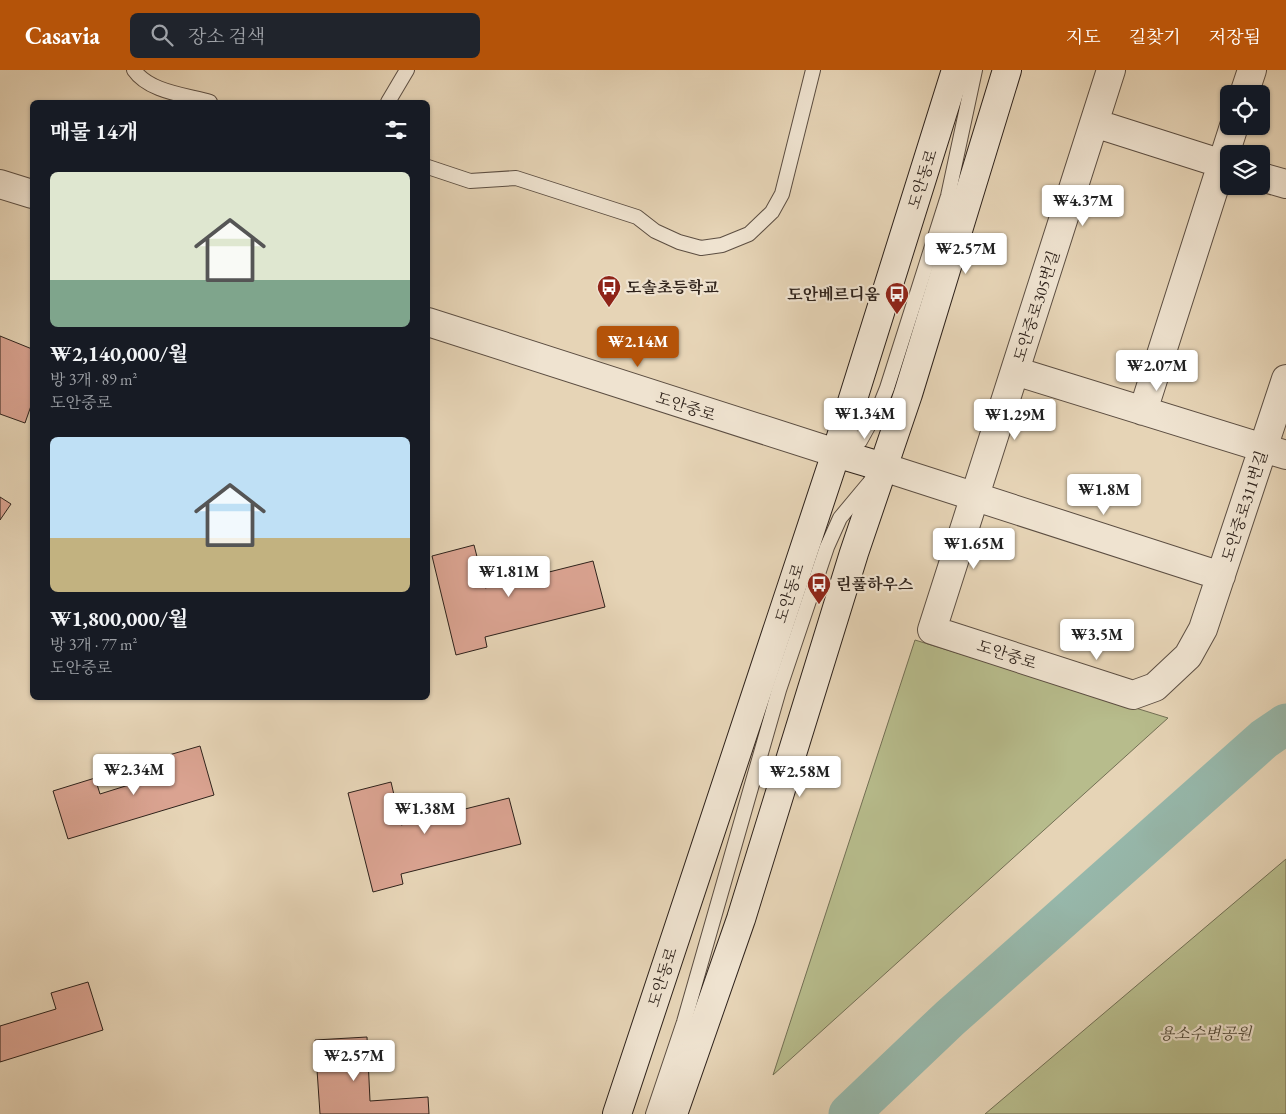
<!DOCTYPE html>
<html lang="ko">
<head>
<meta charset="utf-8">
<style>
	body { margin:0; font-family:"EB Garamond","Noto Serif KR",serif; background:#20242c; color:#f1f3f6; height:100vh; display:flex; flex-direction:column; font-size:19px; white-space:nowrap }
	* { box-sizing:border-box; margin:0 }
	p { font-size:16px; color:#9ea1a6 }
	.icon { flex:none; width:28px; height:28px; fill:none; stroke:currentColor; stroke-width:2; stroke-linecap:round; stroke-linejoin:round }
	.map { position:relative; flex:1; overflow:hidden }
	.drawer { position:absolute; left:30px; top:30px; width:400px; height:600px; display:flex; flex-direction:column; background:#171b24; border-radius:8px; box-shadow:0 1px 4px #0004 }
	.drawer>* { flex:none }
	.tools { position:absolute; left:1220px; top:15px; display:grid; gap:10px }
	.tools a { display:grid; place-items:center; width:50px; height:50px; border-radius:8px; background:#171b24; box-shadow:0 1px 4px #0004; font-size:25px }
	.price { position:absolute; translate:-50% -42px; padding:0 11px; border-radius:5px; background:#fff; color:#222; font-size:16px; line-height:32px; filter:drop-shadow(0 1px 2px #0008) }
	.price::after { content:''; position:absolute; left:50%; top:30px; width:15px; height:11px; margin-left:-8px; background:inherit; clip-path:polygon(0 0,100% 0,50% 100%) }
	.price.current { background:#b45309; color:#fff }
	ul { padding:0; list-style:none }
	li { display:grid; align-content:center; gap:10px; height:265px; padding:0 20px }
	li span { display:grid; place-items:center; height:155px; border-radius:8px; color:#555 }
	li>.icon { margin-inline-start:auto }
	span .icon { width:90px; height:90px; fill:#fffc; stroke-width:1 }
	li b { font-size:21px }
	h2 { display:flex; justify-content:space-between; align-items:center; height:60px; padding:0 20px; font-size:21px }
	header { display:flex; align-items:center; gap:30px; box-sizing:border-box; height:70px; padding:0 25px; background:#b45309; color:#fff }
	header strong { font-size:24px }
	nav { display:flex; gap:28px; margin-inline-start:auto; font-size:18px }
	.search { width:350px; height:45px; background:#20242c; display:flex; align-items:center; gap:12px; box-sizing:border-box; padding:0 18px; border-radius:8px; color:#9ea1a6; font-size:19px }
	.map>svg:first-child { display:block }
	.green { fill:#b7bc8c; stroke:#726f54 }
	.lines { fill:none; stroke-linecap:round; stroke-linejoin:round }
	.river { stroke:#97b8ab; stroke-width:41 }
	.building { fill:#daa391; stroke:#2e221b }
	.service-casing { stroke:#5c4e42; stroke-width:16 }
	.minor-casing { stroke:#5c4e42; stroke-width:30 }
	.tertiary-casing { stroke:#5c4e42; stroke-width:30 }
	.secondary-casing { stroke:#2e221b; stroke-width:30 }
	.service { stroke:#efe3d0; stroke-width:14 }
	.minor { stroke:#efe3d0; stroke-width:28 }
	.tertiary { stroke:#efe3d0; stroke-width:28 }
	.secondary { stroke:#efe3d0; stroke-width:28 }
	.labels { text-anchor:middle; stroke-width:4.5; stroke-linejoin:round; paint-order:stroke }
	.street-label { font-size:16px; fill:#2e221b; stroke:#efe3d0 }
	.poi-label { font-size:16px; font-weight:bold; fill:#2e221b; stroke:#efe3d0; text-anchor:start }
	.park-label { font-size:16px; font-style:italic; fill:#504837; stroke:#efe3d0 }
</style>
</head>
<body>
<header>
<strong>Casavia</strong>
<div class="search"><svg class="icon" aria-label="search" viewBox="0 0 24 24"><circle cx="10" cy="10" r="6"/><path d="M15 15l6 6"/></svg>장소 검색</div>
<nav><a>지도</a><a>길찾기</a><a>저장됨</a></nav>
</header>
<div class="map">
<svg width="1286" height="1044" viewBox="0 0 1286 1044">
	<rect width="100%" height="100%" fill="#e6d4b6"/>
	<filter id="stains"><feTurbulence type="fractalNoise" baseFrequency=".004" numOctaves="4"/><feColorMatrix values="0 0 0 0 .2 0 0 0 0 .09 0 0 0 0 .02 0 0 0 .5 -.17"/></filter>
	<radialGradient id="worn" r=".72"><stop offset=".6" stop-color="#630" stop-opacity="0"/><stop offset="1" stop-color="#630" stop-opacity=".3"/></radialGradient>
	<path class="green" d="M915,570L1168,648L773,1005Z
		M1286,789V1044H985Z"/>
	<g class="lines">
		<path class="river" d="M849,1044L950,948L1264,669L1286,654"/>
	</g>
	<path class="building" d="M0,266L32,279V333L25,353L0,344Z
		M0,427L11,434L0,450Z
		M474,475L485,518L593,491L605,537L485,567L487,577L456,585L432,486Z
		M200,676L214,725L68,769L53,721L95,708L100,724L167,703L162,687Z
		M391,712L401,755L509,728L521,774L401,804L403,814L373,822L348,723Z
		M88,912L103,960L0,992V956L56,939L51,923Z
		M367,967L370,1031L428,1027L429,1044H320L315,970Z"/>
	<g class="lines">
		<g class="service-casing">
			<path id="service" d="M134,0C149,22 186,25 210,32
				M388,32L407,0
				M428,97L470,111L516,108L637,147L655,161L679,172L701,178L722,175L749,164L772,142L782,124L813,0
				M838,382L860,371L881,333L887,318L948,126L975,0
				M653,1044L684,952L779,620L827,477L840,448L870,412"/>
		</g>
		<g class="minor-casing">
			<path id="minor" d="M1111,0L932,560L1133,625L1155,617L1188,586L1203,559L1286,309
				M1244,24L1252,0
				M1094,53L1229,96
				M1261,107L1286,114
				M1015,301L1286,385
				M1143,341L1234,56
				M883,397L1221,506"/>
		</g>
		<g class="tertiary-casing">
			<path id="tertiary" d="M0,114L32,124
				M428,252L836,383"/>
		</g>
		<g class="secondary-casing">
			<path id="secondary" d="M836,383L883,397
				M617,1044L836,383L956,0
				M673,1044L741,849L854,483L908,324L1007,0"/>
		</g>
		<use href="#service" class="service"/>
		<use href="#minor" class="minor"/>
		<use href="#tertiary" class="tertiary"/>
		<use href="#secondary" class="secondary"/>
	</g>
	<defs>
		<g id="bus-pin" transform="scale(1.25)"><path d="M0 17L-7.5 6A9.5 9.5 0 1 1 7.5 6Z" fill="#8f2418" stroke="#efe3d0"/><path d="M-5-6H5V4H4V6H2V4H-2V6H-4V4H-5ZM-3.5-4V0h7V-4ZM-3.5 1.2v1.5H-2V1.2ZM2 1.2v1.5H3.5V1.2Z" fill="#fff"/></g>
	</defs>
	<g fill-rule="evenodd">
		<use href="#bus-pin" x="609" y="217"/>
		<use href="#bus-pin" x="897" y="224"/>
		<use href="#bus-pin" x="819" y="514"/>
	</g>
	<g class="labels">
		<g class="street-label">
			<text transform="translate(922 109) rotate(-72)" y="6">도안동로</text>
			<text transform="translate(1036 236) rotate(-72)" y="6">도안중로305번길</text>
			<text transform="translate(686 336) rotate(18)" y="6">도안중로</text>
			<text transform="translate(1244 436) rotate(-72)" y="6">도안중로311번길</text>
			<text transform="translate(789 523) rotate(-72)" y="6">도안동로</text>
			<text transform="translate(1007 584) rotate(18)" y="6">도안중로</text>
			<text transform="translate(662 907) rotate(-72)" y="6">도안동로</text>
		</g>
		<g class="poi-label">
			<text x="626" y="223">도솔초등학교</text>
			<text x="880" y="230" text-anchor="end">도안베르디움</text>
			<text x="836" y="520">린풀하우스</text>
		</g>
		<g class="park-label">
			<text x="1205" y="969">용소수변공원</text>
		</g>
	</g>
	<rect width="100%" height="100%" filter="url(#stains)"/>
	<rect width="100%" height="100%" fill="url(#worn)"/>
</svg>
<div class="tools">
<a><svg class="icon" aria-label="locate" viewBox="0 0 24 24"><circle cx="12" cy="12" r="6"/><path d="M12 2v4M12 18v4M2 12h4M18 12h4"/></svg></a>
<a><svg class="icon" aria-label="layers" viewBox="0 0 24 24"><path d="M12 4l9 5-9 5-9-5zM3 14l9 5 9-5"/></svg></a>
</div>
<b class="price" style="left:1083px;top:157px">₩4.37M</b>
<b class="price" style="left:966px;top:205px">₩2.57M</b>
<b class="price current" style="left:638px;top:298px">₩2.14M</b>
<b class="price" style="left:1157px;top:322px">₩2.07M</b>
<b class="price" style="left:865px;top:370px">₩1.34M</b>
<b class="price" style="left:1015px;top:371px">₩1.29M</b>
<b class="price" style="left:1104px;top:446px">₩1.8M</b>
<b class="price" style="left:974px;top:500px">₩1.65M</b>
<b class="price" style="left:509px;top:528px">₩1.81M</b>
<b class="price" style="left:1097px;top:591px">₩3.5M</b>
<b class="price" style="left:134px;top:726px">₩2.34M</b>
<b class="price" style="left:800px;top:728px">₩2.58M</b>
<b class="price" style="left:425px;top:765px">₩1.38M</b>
<b class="price" style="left:354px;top:1012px">₩2.57M</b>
<section class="drawer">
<h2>매물 14개<svg class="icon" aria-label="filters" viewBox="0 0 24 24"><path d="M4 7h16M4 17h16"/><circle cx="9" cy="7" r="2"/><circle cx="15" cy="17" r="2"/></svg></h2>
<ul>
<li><span style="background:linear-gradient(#dfe7d0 70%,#7fa58c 0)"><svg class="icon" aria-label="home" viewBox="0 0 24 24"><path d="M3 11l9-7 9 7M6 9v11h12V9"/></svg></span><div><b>₩2,140,000/월</b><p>방 3개 · 89 m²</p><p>도안중로</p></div></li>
<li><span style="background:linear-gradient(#bfe0f5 65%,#c2b280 0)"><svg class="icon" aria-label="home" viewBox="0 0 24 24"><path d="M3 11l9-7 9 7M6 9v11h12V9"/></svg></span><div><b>₩1,800,000/월</b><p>방 3개 · 77 m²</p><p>도안중로</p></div></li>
</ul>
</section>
</div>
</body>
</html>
